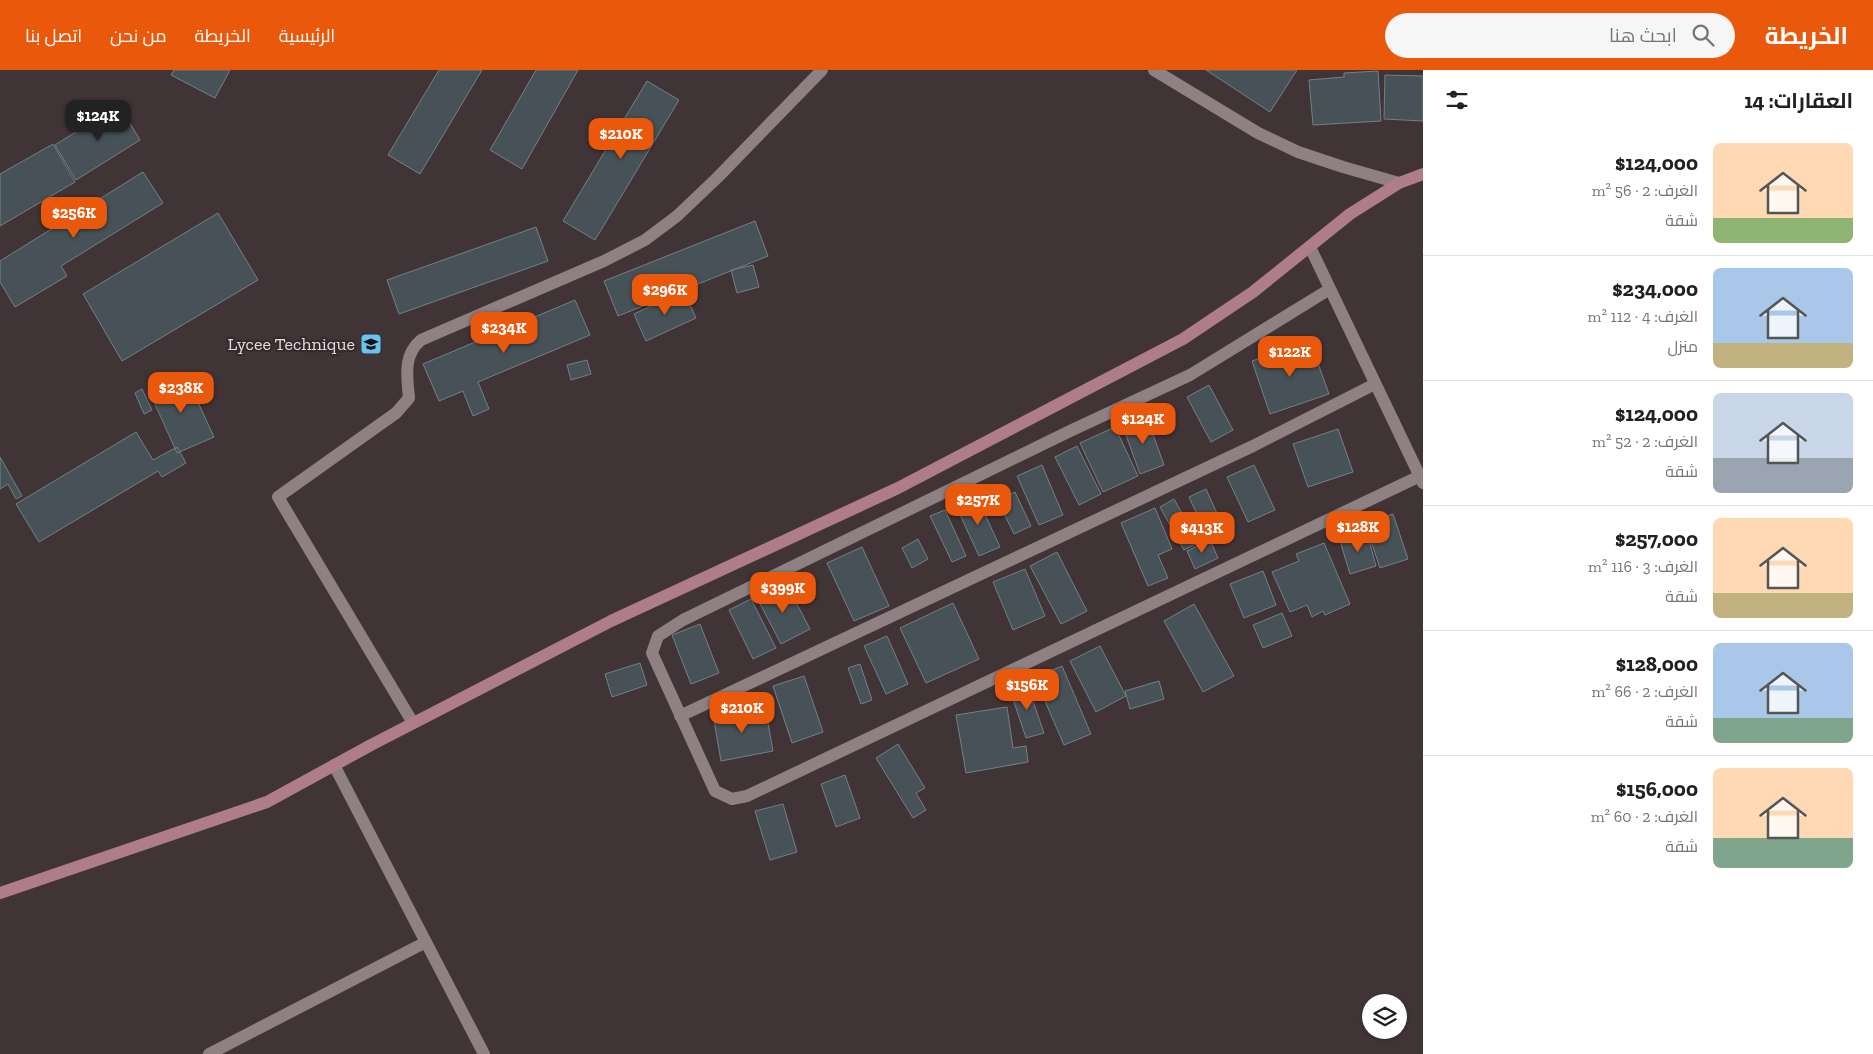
<!DOCTYPE html>
<html lang="ar">
<head>
<meta charset="utf-8">
<style>
	body { margin:0; font-family:"Zilla Slab",Cairo,serif; background:#f6f6f6; color:#202124; direction:rtl; height:100vh; display:flex; flex-direction:column; font-size:19px; white-space:nowrap }
	* { box-sizing:border-box; margin:0 }
	p { font-size:16px; color:#757577 }
	.icon { flex:none; width:28px; height:28px; fill:none; stroke:currentColor; stroke-width:2; stroke-linecap:round; stroke-linejoin:round }
	.map { position:relative; flex:1; overflow:hidden; direction:ltr }
	.details { display:flex; flex-direction:column; background:#fff; width:450px }
	.details>* { flex:none }
	.buttons { position:absolute; left:1362px; top:924px; display:grid; gap:10px }
	.buttons a { display:grid; place-items:center; width:45px; height:45px; border-radius:50%; background:#fff; box-shadow:0 1px 4px #0004; font-size:25px }
	.price { position:absolute; translate:-50% -42px; padding:0 11px; border-radius:10px; background:#ea580c; color:#fff; font-size:16px; line-height:32px; filter:drop-shadow(0 1px 2px #0008) }
	.price::after { content:''; position:absolute; left:50%; top:30px; width:15px; height:11px; margin-left:-8px; background:inherit; clip-path:polygon(0 0,100% 0,50% 100%) }
	.price.selected { background:#222; color:#fff }
	ul { padding:0; list-style:none }
	li { display:flex; align-items:center; gap:15px; height:125px; padding:0 20px }
	li+li { border-top:1px solid #e0e0e0 }
	li span { display:grid; place-items:center; flex:none; width:140px; height:100px; border-radius:8px; color:#555 }
	li>.icon { margin-inline-start:auto }
	span .icon { width:60px; height:60px; fill:#fffc; stroke-width:1 }
	li b { font-size:21px }
	h2 { display:flex; justify-content:space-between; align-items:center; height:60px; padding:0 20px; font-size:21px }
	header { display:flex; align-items:center; gap:30px; box-sizing:border-box; height:70px; padding:0 25px; background:#ea580c; color:#fff }
	header strong { font-size:24px }
	nav { display:flex; gap:28px; margin-inline-start:auto; font-size:18px }
	.search { width:350px; height:45px; background:#f6f6f6; display:flex; align-items:center; gap:12px; box-sizing:border-box; padding:0 18px; border-radius:28px; color:#757577; font-size:19px }
	main { display:flex; flex:1; min-height:0 }
	.map>svg:first-child { display:block }
	.building { fill:#465258; stroke:#748087 }
	.lines { fill:none; stroke-linecap:round; stroke-linejoin:round }
	.minor { stroke:#8e8083; stroke-width:12 }
	.secondary { stroke:#ae7c8a; stroke-width:12 }
	.labels { text-anchor:middle; stroke-width:4.5; stroke-linejoin:round; paint-order:stroke }
	.poi-label { font-size:18px; fill:#e4dcde; stroke:#362a2c; text-anchor:end }
</style>
</head>
<body>
<header>
<strong>الخريطة</strong>
<div class="search"><svg class="icon" aria-label="search" viewBox="0 0 24 24"><circle cx="10" cy="10" r="6"/><path d="M15 15l6 6"/></svg>ابحث هنا</div>
<nav><a>الرئيسية</a><a>الخريطة</a><a>من نحن</a><a>اتصل بنا</a></nav>
</header>
<main>
<section class="details">
<h2>العقارات: 14<svg class="icon" aria-label="filters" viewBox="0 0 24 24"><path d="M4 7h16M4 17h16"/><circle cx="9" cy="7" r="2"/><circle cx="15" cy="17" r="2"/></svg></h2>
<ul>
<li><span style="background:linear-gradient(#ffd9b3 75%,#8fb573 0)"><svg class="icon" aria-label="home" viewBox="0 0 24 24"><path d="M3 11l9-7 9 7M6 9v11h12V9"/></svg></span><div><b>$124,000</b><p>الغرف: 2 · 56 m²</p><p>شقة</p></div></li>
<li><span style="background:linear-gradient(#a9c7e8 75%,#c2b280 0)"><svg class="icon" aria-label="home" viewBox="0 0 24 24"><path d="M3 11l9-7 9 7M6 9v11h12V9"/></svg></span><div><b>$234,000</b><p>الغرف: 4 · 112 m²</p><p>منزل</p></div></li>
<li><span style="background:linear-gradient(#c9d6e8 65%,#9aa5b1 0)"><svg class="icon" aria-label="home" viewBox="0 0 24 24"><path d="M3 11l9-7 9 7M6 9v11h12V9"/></svg></span><div><b>$124,000</b><p>الغرف: 2 · 52 m²</p><p>شقة</p></div></li>
<li><span style="background:linear-gradient(#ffd9b3 75%,#c2b280 0)"><svg class="icon" aria-label="home" viewBox="0 0 24 24"><path d="M3 11l9-7 9 7M6 9v11h12V9"/></svg></span><div><b>$257,000</b><p>الغرف: 3 · 116 m²</p><p>شقة</p></div></li>
<li><span style="background:linear-gradient(#a9c7e8 75%,#7fa58c 0)"><svg class="icon" aria-label="home" viewBox="0 0 24 24"><path d="M3 11l9-7 9 7M6 9v11h12V9"/></svg></span><div><b>$128,000</b><p>الغرف: 2 · 66 m²</p><p>شقة</p></div></li>
<li><span style="background:linear-gradient(#ffd9b3 70%,#7fa58c 0)"><svg class="icon" aria-label="home" viewBox="0 0 24 24"><path d="M3 11l9-7 9 7M6 9v11h12V9"/></svg></span><div><b>$156,000</b><p>الغرف: 2 · 60 m²</p><p>شقة</p></div></li>
</ul>
</section>
<div class="map">
<svg width="1423" height="984" viewBox="0 0 1423 984">
	<rect width="100%" height="100%" fill="#403436"/>
	<path class="building" d="M174,0H230L215,28L171,5Z
		M439,0H482L420,104L388,85Z
		M536,0H578L522,99L490,80Z
		M1206,0H1297L1270,42Z
		M1378,1L1381,51L1313,55L1309,10L1344,7V3Z
		M1385,5L1423,6V51L1384,49Z
		M647,11L679,30L595,170L563,151Z
		M119,35L140,70L76,110L55,75Z
		M53,74L75,112L0,156V104Z
		M143,102L163,133L61,196L67,206L15,237L0,212V191Z
		M218,143L258,210L122,291L83,224Z
		M755,151L768,186L618,246L604,211Z
		M536,157L548,191L399,244L387,210Z
		M753,195L759,217L737,223L731,200Z
		M684,221L696,248L646,271L634,244Z
		M575,230L590,265L478,312L489,339L473,346L463,321L439,331L423,294Z
		M1310,271L1329,324L1270,344L1252,291Z
		M587,290L591,304L571,310L567,295Z
		M185,304L214,367L177,383L149,321Z
		M1209,315L1233,360L1211,372L1187,327Z
		M142,319L152,340L144,344L135,323Z
		M1146,345L1164,395L1140,404L1122,354Z
		M1115,357L1138,406L1103,422L1080,373Z
		M1338,359L1353,402L1308,417L1293,374Z
		M136,362L153,390L177,377L186,393L162,407L158,401L39,472L16,434Z
		M1077,376L1101,424L1079,435L1055,387Z
		M0,387L22,426L16,429L8,414L0,419Z
		M1042,395L1063,445L1039,455L1017,406Z
		M1254,395L1275,440L1248,452L1227,407Z
		M1206,419L1225,461L1208,468L1189,427Z
		M1015,422L1031,456L1014,464L998,431Z
		M977,427L1000,477L979,486L956,436Z
		M1174,429L1198,473L1184,480L1160,437Z
		M1155,438L1172,479L1158,485L1168,508L1148,516L1121,453Z
		M945,440L966,486L952,492L930,446Z
		M1393,444L1408,489L1380,498L1365,453Z
		M1367,463L1376,496L1350,504L1340,471Z
		M918,469L928,489L912,498L902,478Z
		M1210,470L1218,488L1195,499L1187,481Z
		M1324,473L1350,534L1325,545L1323,541L1312,547L1307,535L1290,542L1272,502L1299,491L1296,484Z
		M862,477L889,536L854,551L827,493Z
		M1057,482L1087,541L1061,554L1030,496Z
		M1025,499L1045,546L1013,560L993,512Z
		M1263,501L1276,535L1244,548L1230,514Z
		M786,513L810,559L781,574L757,528Z
		M751,529L776,578L753,589L729,540Z
		M953,533L979,589L926,613L900,558Z
		M1194,534L1234,606L1203,622L1164,551Z
		M1282,543L1292,566L1263,578L1253,555Z
		M700,554L719,603L691,614L672,565Z
		M887,566L908,614L886,624L864,576Z
		M1100,576L1126,626L1096,642L1070,591Z
		M640,593L647,615L612,627L605,604Z
		M860,594L872,630L861,634L848,598Z
		M1062,596L1091,664L1064,675L1035,608Z
		M804,606L823,662L792,673L773,616Z
		M1159,611L1164,629L1130,639L1125,621Z
		M1027,614L1044,663L1026,668L1010,620Z
		M1007,637L1013,678L1026,676L1028,692L966,703L956,645Z
		M743,639L745,646L766,642L773,681L721,691L713,645Z
		M898,674L925,718L916,723L926,740L913,748L876,688Z
		M845,705L860,748L836,757L821,714Z
		M783,734L797,782L770,790L755,741Z"/>
	<g class="lines">
		<path class="minor" d="M1154,0L1258,63L1298,82L1343,97L1399,113
			M1310,177L1423,413
			M1330,219L1190,305L1070,361L683,550L658,566L652,583L715,721L732,729L747,726L1420,406
			M680,646L1253,376L1375,314
			M413,653L278,427L396,343L409,328C407,306 403,285 421,270L604,191L645,170L677,146L718,107L822,0
			M334,695L484,984
			M209,984L426,872"/>
		<path class="secondary" d="M0,823L267,732L371,675L611,551L898,418L1183,269L1253,222L1350,144L1399,113L1423,104"/>
	</g>
	<defs>
		<g id="school-square" transform="scale(1.125)"><rect x="-9" y="-9" width="18" height="18" rx="4" fill="#66c4ef" stroke="#362a2c"/><path d="M0-5L7-2L0 1L-7-2ZM-4 1L0 2.5L4 1V4Q0 6-4 4Z" fill="#111"/></g>
	</defs>
	<g fill-rule="evenodd">
		<use href="#school-square" x="371" y="274"/>
	</g>
	<g class="labels">
		<g class="poi-label">
			<text x="355" y="280">Lycee Technique</text>
		</g>
	</g>
</svg>
<div class="buttons">
<a><svg class="icon" aria-label="layers" viewBox="0 0 24 24"><path d="M12 4l9 5-9 5-9-5zM3 14l9 5 9-5"/></svg></a>
</div>
<b class="price selected" style="left:98px;top:72px">$124K</b>
<b class="price" style="left:621px;top:90px">$210K</b>
<b class="price" style="left:74px;top:169px">$256K</b>
<b class="price" style="left:665px;top:246px">$296K</b>
<b class="price" style="left:504px;top:284px">$234K</b>
<b class="price" style="left:1290px;top:308px">$122K</b>
<b class="price" style="left:181px;top:344px">$238K</b>
<b class="price" style="left:1143px;top:375px">$124K</b>
<b class="price" style="left:978px;top:456px">$257K</b>
<b class="price" style="left:1358px;top:483px">$128K</b>
<b class="price" style="left:1202px;top:484px">$413K</b>
<b class="price" style="left:783px;top:544px">$399K</b>
<b class="price" style="left:1027px;top:641px">$156K</b>
<b class="price" style="left:742px;top:664px">$210K</b>
</div>
</main>
</body>
</html>
